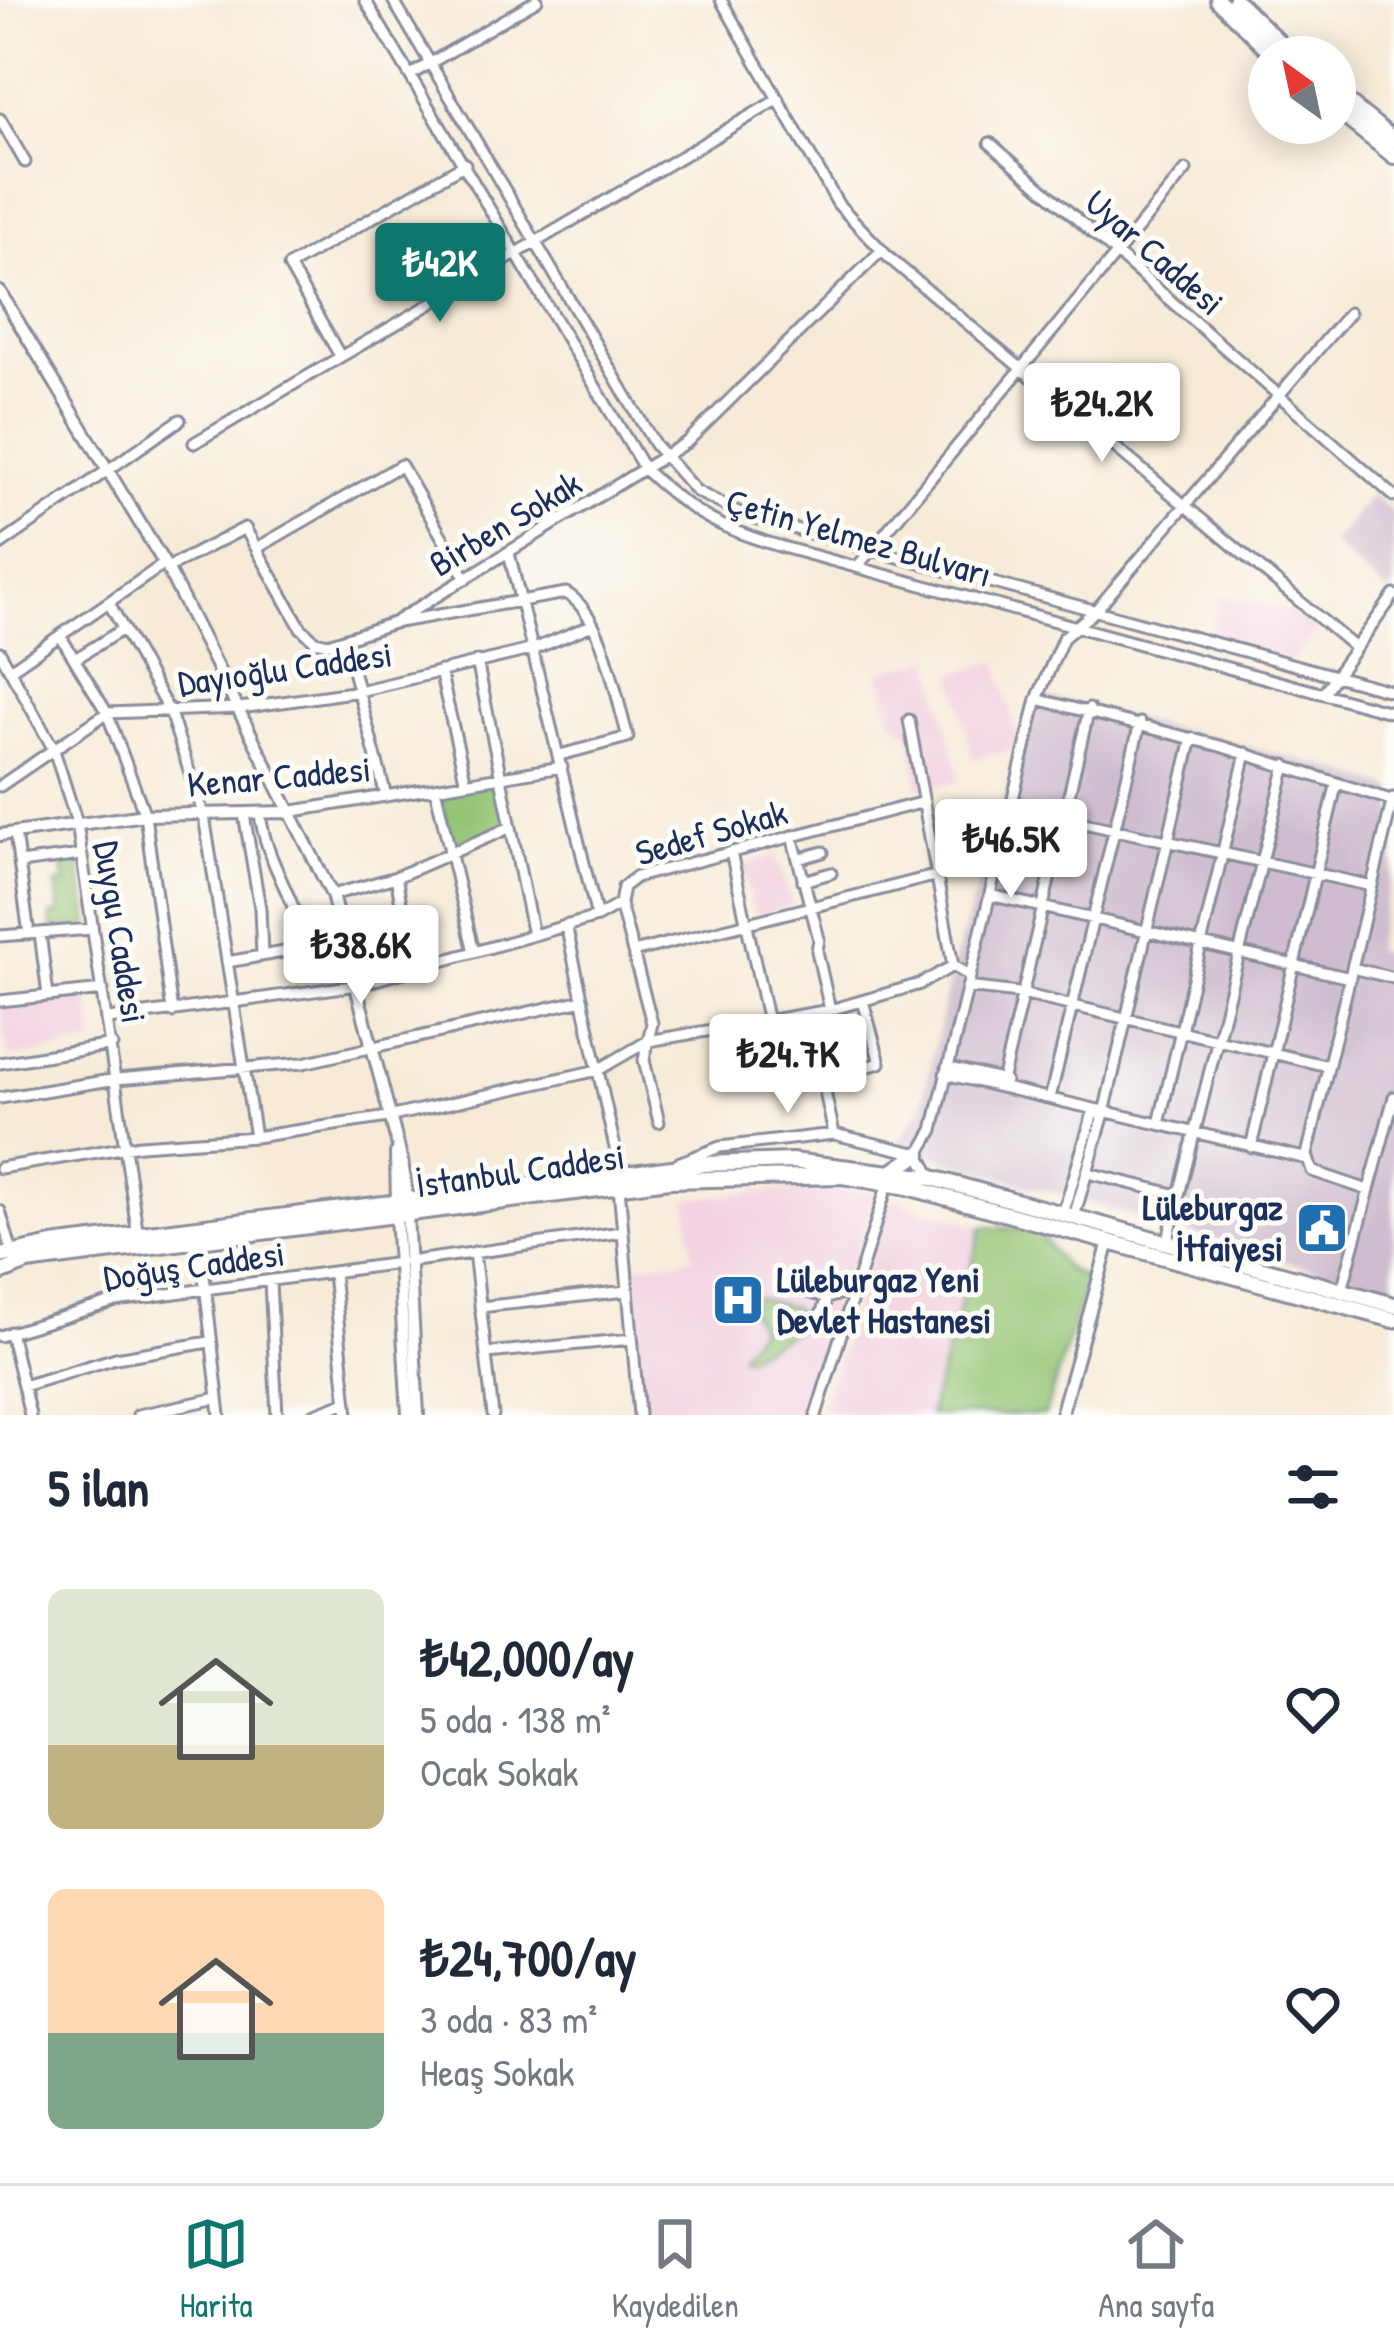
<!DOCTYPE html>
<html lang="tr">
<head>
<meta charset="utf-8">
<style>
	body { margin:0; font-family:"Patrick Hand",sans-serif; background:#f6f6f7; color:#1f2937; height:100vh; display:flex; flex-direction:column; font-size:45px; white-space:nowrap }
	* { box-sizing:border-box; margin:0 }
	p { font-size:39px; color:#747a83 }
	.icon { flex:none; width:66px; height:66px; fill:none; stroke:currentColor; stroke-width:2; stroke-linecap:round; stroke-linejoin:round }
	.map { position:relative; height:1415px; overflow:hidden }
	.side { display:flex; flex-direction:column; background:#fff; flex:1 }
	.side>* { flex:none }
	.needle { width:78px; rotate:327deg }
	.controls { position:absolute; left:1248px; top:36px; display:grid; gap:24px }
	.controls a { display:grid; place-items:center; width:108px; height:108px; border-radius:50%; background:#fff; box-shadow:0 6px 30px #0003; font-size:60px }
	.price { position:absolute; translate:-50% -102px; padding:0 27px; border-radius:12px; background:#fff; color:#222; font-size:39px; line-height:78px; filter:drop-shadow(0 3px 6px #0008) }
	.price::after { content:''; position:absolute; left:50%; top:72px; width:36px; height:27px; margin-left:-18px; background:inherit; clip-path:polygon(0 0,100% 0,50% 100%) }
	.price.selected { background:#0f766e; color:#fff }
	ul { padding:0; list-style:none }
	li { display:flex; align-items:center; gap:36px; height:300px; padding:0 48px }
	li span { display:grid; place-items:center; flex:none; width:336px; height:240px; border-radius:18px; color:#555 }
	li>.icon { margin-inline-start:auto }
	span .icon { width:144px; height:144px; fill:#fffc; stroke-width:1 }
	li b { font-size:51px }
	h2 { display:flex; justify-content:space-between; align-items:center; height:144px; padding:0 48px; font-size:51px }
	.tab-bar { display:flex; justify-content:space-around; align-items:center; height:168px; border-top:3px solid #e0e1e3; background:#fff; font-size:33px; color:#747a83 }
	.tab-bar a { display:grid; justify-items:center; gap:6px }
	.tab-bar .selected { color:#0f766e }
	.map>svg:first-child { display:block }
	.built { fill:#f2cfe0 }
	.industrial { fill:#cfbdcf }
	.green { fill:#93c372; stroke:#577968; stroke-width:3 }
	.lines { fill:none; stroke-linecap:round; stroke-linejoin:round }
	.minor-casing { stroke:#898d9b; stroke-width:15 }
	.major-casing { stroke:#898d9b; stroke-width:16 }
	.highway-casing { stroke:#898d9b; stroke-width:20 }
	.minor { stroke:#fff; stroke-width:9 }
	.major { stroke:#fff; stroke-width:10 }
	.highway { stroke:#fff; stroke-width:14 }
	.labels { text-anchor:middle; stroke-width:10; stroke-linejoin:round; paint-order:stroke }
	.street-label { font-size:36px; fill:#1b2f5e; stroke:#fdfcf7 }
	.poi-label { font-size:36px; font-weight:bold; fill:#1b2f5e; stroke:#fdfcf7; text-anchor:end }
</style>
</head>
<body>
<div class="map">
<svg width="1394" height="1415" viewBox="0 0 1394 1415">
	<rect width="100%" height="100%" fill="#fdfcf7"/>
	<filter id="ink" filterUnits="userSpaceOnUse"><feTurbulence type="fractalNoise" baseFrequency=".00833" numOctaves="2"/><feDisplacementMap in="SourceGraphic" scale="24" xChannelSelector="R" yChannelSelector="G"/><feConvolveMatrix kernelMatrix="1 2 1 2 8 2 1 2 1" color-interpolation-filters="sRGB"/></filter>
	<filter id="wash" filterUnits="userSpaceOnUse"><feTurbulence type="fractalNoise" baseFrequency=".004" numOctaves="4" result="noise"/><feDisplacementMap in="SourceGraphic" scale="48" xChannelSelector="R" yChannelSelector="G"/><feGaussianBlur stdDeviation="2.7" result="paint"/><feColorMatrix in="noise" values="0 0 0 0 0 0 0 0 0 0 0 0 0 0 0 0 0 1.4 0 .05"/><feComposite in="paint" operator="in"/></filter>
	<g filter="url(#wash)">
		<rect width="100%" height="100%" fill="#f7ebd8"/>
		<path class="built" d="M1221,596L1296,612L1318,627L1293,662L1209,637Z
			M932,659L960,782L918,789L911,736L892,720L879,671Z
			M998,662L1021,749L973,759L953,673Z
			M775,855L793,905L755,917L742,865Z
			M89,996L95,1044L8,1058L0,1005Z
			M809,1187L874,1194L805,1415H644L635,1333V1266L693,1258L687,1199Z
			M889,1198L982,1227L929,1415H854L822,1408Z"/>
		<path class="industrial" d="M1372,495L1394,514V585L1388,593L1332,544Z
			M1036,694L1324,766L1394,789V867L1374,950L1394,957V1293L896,1146L921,1108L953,966Z"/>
		<path class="green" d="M500,780L508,825L451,849L439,791Z
			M79,859L90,928H52L51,915L60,914L56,884L65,883L61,862Z
			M982,1227L1037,1229L1063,1266L1087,1280L1045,1415H929Z
			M755,1297L791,1307L810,1323L744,1357L739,1354L759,1328L750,1310Z"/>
	</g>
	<g filter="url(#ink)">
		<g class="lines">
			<g class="minor-casing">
				<path id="minor" d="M365,0L645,470C693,515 723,530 786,548L1394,713
					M393,0L655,445L696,491L744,515L1394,692
					M721,0L838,204L889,258L1353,646
					M412,74L537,0
					M0,119L25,162
					M990,143L1394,496
					M340,356L289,266L465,164
					M194,443L779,99
					M0,545L180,420
					M257,548L401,465L466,579
					M509,553L597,917
					M857,567L1186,170
					M167,568L245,528L301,628L315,641L328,644L393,623L566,593C605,616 615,696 628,737L560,755
					M109,603L170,713L204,816L255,1137
					M398,620L687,442L882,250
					M61,637L107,713L145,815L172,1012
					M345,640L386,796
					M0,652L54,750L77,823L138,1236
					M75,659L123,629
					M477,661L533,935
					M10,670L164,564
					M440,671L466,783
					M1324,692L1394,595
					M1037,699L1220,746L1394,801
					M909,720L953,966
					M0,786L107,713L240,708L359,691L534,649L592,625
					M435,788L474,952
					M1011,807L1372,886
					M288,812L562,767
					M244,814L260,908L262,956
					M15,833L29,934
					M792,836L819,939L817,951L830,1010
					M731,852L768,1022
					M798,859L823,852
					M20,863L81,855
					M396,877L414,969
					M803,881L831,873
					M332,895L396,877L511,827
					M990,895L1350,978
					M620,904L652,1023L644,1060L659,1122
					M566,925L621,1175
					M40,934L48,995
					M0,936L92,929
					M633,952L938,875
					M227,962L306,948C297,900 265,861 260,813
					M1352,968L1394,978
					M967,987L1018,993L1328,1066
					M0,1001L103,990
					M809,1016L834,1134
					M109,1019L358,985L597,917L620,904L623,887L636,877L924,802
					M0,1063L112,1045
					M947,1067L1005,1081
					M945,1074L1308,1159
					M822,1079L880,1063L863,1001
					M1001,1086L1089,709
					M0,1098L117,1079L303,1063L583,1000
					M1050,1098L1140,723
					M1159,1124L1246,753
					M1251,1147L1336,786
					M919,1154L933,1130L1037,699L1063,638L1096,610L1349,313
					M1307,1155L1393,798
					M1307,1155L1312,1171L1368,1190
					M678,1163L720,1147L834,1134L919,1154L932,1178
					M0,1168L140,1145L255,1137L388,1117L598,1070L648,1041L830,1010L920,984L953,966L970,976
					M1088,1173L1178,1195
					M619,1187L639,1415
					M0,1211L12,1252
					M1063,1214L1092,1116L1101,1110
					M1074,1217L1103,1117L1192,738
					M200,1240L220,1415
					M1167,1243L1286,765
					M474,1252L493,1415
					M408,1262L621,1232
					M333,1273L348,1415
					M270,1282L277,1415
					M787,1285L827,1298L855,1289
					M1342,1290L1394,1097
					M480,1307L627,1291
					M817,1325L827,1298
					M10,1332L30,1415
					M0,1336L116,1301L399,1263
					M487,1353L632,1339
					M23,1386L116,1358L209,1342
					M138,1415L218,1398
					M313,1415L344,1403
					M816,1415L888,1183"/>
			</g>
			<g class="major-casing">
				<path id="major" d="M0,292L167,568L332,895L402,1161L408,1203
					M0,835L145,815L288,812
					M396,1153L397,1204
					M407,1215L418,1415
					M396,1216L408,1415
					M1061,1415L1109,1242"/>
			</g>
			<g class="highway-casing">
				<path id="highway" d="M1218,0L1276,57
					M1235,0L1294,57
					M1335,92L1394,140
					M1335,109L1394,156
					M894,1171L919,1154
					M0,1256L52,1245L704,1164L792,1161L932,1178L1394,1305
					M0,1273L27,1262L669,1180L842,1176L908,1187L1394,1320"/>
			</g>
			<use href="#minor" class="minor"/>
			<use href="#major" class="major"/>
			<use href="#highway" class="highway"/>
		</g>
	</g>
	<defs>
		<g id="civic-square" transform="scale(2.7)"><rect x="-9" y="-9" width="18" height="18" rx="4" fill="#1f6fb2" stroke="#fdfcf7"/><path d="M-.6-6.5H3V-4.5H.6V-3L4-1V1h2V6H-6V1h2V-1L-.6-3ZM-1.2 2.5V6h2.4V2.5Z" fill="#fff"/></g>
		<g id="hospital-square" transform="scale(2.7)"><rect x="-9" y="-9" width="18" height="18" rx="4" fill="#1f6fb2" stroke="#fdfcf7"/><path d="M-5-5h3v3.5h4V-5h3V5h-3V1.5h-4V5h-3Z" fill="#fff"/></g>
	</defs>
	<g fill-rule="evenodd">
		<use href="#civic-square" x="1322" y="1228"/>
		<use href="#hospital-square" x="738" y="1300"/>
	</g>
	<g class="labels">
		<g class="street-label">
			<text transform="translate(1155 252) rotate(41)" y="13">Uyar Caddesi</text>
			<text transform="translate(505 523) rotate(-31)" y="13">Birben Sokak</text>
			<text transform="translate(859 537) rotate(16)" y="13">Çetin Yelmez Bulvarı</text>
			<text transform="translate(285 668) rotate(-8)" y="13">Dayıoğlu Caddesi</text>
			<text transform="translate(279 776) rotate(-5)" y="13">Kenar Caddesi</text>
			<text transform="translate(711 832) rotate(-16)" y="13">Sedef Sokak</text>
			<text transform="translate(121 932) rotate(81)" y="13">Duygu Caddesi</text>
			<text transform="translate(520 1170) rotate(-8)" y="13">İstanbul Caddesi</text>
			<text transform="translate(194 1265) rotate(-8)" y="13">Doğuş Caddesi</text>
		</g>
		<g class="poi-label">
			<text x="1283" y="1220">Lüleburgaz<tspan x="1283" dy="41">İtfaiyesi</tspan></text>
			<text x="777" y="1292" text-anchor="start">Lüleburgaz Yeni<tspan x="777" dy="41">Devlet Hastanesi</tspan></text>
		</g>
	</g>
</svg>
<div class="controls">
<a><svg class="needle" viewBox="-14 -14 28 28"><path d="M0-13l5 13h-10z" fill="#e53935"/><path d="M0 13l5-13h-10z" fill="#747a83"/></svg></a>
</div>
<b class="price selected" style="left:440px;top:325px">₺42K</b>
<b class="price" style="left:1102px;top:465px">₺24.2K</b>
<b class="price" style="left:1011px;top:901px">₺46.5K</b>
<b class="price" style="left:361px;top:1007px">₺38.6K</b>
<b class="price" style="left:788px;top:1116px">₺24.7K</b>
</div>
<section class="side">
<h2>5 ilan<svg class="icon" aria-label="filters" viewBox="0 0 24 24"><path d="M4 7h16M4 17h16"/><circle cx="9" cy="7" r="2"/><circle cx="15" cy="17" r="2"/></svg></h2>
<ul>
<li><span style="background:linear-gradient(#dfe7d0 65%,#c2b280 0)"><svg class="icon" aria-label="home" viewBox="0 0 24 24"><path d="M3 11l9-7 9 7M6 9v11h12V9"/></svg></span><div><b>₺42,000/ay</b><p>5 oda · 138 m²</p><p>Ocak Sokak</p></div><svg class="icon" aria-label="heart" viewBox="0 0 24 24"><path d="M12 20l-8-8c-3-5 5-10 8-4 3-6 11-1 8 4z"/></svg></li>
<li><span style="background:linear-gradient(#ffd9b3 60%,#7fa58c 0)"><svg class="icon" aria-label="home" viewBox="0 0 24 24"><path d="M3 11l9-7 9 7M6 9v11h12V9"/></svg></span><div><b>₺24,700/ay</b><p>3 oda · 83 m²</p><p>Heaş Sokak</p></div><svg class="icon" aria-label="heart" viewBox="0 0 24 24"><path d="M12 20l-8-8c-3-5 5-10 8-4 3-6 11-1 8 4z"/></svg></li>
</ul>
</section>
<nav class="tab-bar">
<a class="selected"><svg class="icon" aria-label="map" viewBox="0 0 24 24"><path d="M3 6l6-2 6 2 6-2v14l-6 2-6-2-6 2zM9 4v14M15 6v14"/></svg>Harita</a>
<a><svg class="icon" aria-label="saved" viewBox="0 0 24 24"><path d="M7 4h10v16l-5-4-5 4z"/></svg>Kaydedilen</a>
<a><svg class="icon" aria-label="home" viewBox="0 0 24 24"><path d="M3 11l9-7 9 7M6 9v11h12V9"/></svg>Ana sayfa</a>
</nav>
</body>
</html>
